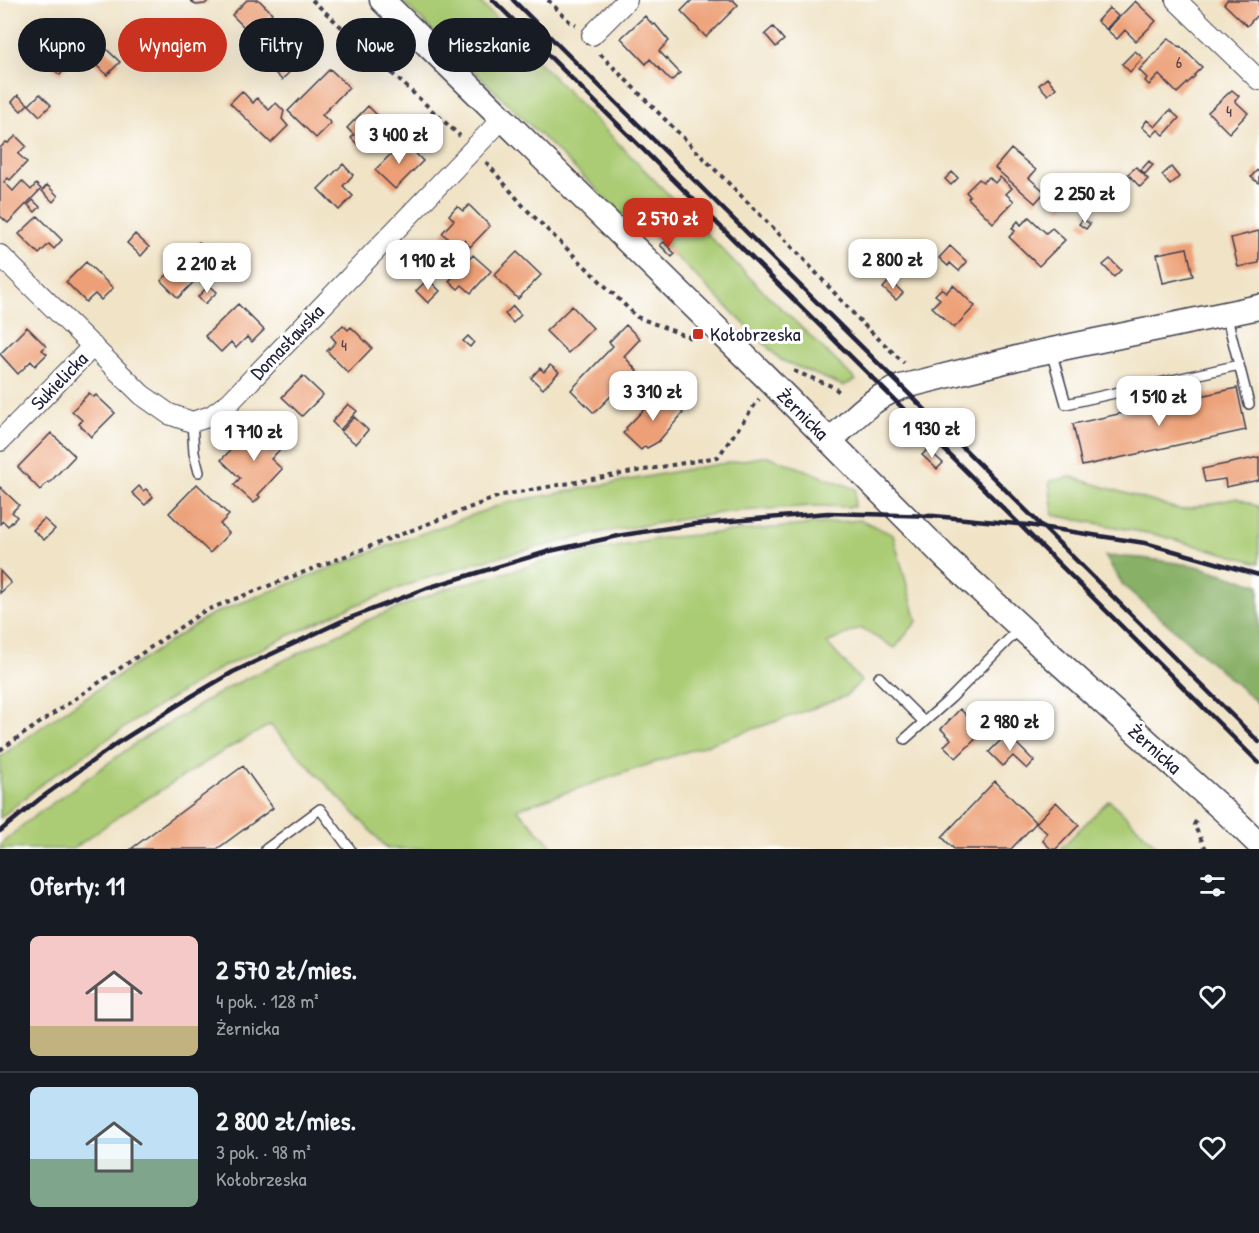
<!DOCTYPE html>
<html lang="pl">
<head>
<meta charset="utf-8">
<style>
	body { margin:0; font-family:"Patrick Hand",sans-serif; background:#20242c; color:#f1f3f6; height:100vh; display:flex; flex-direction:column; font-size:22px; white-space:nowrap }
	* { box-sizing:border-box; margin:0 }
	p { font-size:20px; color:#9ea1a6 }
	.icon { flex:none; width:33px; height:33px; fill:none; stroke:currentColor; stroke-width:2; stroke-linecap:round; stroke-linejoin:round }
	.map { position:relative; height:849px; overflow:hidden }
	.panel { display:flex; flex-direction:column; background:#171b24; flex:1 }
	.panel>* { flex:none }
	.hud { position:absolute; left:18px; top:18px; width:600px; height:54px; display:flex; gap:12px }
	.price { position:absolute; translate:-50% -51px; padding:0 14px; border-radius:12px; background:#fff; color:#222; font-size:20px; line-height:39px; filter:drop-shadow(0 2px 3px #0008) }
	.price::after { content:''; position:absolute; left:50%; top:36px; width:18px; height:14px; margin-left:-9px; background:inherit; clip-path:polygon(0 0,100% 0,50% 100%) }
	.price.current { background:#c8321e; color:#fff }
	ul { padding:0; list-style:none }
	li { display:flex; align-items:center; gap:18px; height:150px; padding:0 30px }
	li+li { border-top:2px solid #363941 }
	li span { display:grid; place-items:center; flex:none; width:168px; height:120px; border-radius:9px; color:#555 }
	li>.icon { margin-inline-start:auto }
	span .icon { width:72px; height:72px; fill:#fffc; stroke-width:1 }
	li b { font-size:26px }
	h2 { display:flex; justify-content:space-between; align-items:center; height:72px; padding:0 30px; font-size:26px }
	.tag { padding:0 21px; border-radius:27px; background:#171b24; box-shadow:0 6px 24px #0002; font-size:21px; line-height:54px }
	.tag.current { background:#c8321e; color:#fff }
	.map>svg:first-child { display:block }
	.green { fill:#abcc74; stroke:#667758; stroke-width:1.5 }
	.forest { fill:#88b066; stroke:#556950; stroke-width:1.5 }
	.building { fill:#eda077 }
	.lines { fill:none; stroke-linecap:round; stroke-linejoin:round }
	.service-casing { stroke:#413f50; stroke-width:12 }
	.minor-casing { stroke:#413f50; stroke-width:22 }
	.tertiary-casing { stroke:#413f50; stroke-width:27 }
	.path { stroke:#413f50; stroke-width:4; stroke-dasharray:4.5 4.5; stroke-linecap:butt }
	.service { stroke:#fff; stroke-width:9 }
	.minor { stroke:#fff; stroke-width:20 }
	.tertiary { stroke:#fff; stroke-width:24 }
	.rail { stroke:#22223b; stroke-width:4.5 }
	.poi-dot { fill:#c8321e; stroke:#fff; stroke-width:2 }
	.labels { text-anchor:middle; stroke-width:6; stroke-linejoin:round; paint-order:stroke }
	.number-label { font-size:16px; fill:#55424a }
	.poi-label { font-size:20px; fill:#22223b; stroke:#fff; text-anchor:start }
	.street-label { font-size:20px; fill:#22223b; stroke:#fff }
</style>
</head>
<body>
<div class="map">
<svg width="1259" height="849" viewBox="0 0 1259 849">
	<rect width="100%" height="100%" fill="#fff"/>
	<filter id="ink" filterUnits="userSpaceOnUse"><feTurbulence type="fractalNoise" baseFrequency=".0167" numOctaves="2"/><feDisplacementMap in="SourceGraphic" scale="12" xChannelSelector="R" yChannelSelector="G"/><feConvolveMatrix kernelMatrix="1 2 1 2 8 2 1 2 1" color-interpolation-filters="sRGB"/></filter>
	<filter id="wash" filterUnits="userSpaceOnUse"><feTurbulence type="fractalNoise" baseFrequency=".008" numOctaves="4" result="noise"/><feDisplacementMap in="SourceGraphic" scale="24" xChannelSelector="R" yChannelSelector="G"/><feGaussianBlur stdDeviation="1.35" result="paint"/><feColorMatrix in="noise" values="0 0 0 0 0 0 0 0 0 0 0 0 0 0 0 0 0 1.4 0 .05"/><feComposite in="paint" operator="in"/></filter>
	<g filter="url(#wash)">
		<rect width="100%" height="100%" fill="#f0e3c6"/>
		<path class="green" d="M401,0H478L758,286L856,380L843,386L781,360L699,279L632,215L628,220Z
			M768,456L856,489L854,507L813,506L727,512L604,532L485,560L418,581L341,611L219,669L139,718L47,780L0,818V757L57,716L210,615L374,551L505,503L689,469Z
			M1071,477L1181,510L1237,498L1259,507V563L1157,535L1053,515L1049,481Z
			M861,520L893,535L917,621L895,648L860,628L827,643L861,681L846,696L786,718L517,809L555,849H388L270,725L232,746L119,816L73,849H0V845L25,823L139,741L229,687L363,622L445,589L551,560L662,538Z
			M1109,800L1160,849H1060Z"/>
		<path class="forest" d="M1105,556L1142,558L1197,566L1259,585V704L1123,585Z"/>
		<g id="blocks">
			<path class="building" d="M190,0H209L205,4L196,5Z
				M247,0H259L272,13L251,34L232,15Z
				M692,0H733L738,5L706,37L681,11Z
				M1227,0H1259V13L1247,26L1224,4Z
				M1135,1L1156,21L1136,41L1125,30L1117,39L1107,30Z
				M1109,8L1118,16L1106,29L1097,21Z
				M645,16L653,25L655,24L669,41L659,51L680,73L671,81L650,59L646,64L621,38Z
				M773,27L784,40L776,47L765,34Z
				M69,32L75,38L71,44L84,56L75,67L70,63L60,75L47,64L58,51L55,48Z
				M291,32L310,50L282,80L270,68L278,60L271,53Z
				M1169,38L1179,47L1180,46L1202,67L1194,75L1195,76L1177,93L1159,75L1149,85L1145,81L1147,78L1139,70Z
				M189,42L196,49L189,57L182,50Z
				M101,44L120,62L107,75L88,58Z
				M1135,51L1143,58L1130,72L1122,64Z
				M330,69L349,87L322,115L331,123L316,138L288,111Z
				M1047,78L1056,88L1048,95L1039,85Z
				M1232,90L1239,96L1235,101L1248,113L1229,133L1208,112Z
				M242,91L253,103L257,98L269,110L276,103L284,111L282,119L288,126L271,143L230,103Z
				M40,94L51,105L40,116L29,105Z
				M18,95L28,104L21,111L12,102Z
				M368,106L387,125L363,150L351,138L354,135L347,128Z
				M1170,110L1179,118L1164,135L1158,130L1152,136L1142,127L1147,120L1155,127Z
				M16,136L26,146L18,154L27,162L10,180L8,178L4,182L13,191L22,181L31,190L36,184L41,189L8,223L0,216V148L6,142L8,143Z
				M404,141L423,161L395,189L375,170Z
				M1011,149L1036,170L1029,178L1045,192L1035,203L995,168Z
				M1149,161L1153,165L1145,174L1141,170Z
				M343,164L353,175L343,186L353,196L339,210L318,189Z
				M1136,167L1148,179L1140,187L1128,174Z
				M1171,167L1179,177L1170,185L1162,175Z
				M1259,168V182L1258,183L1251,177Z
				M952,172L958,178L951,185L945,179Z
				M989,177L995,183L1000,177L1012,188L1006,194L1014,201L993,223L968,198L970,196L966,192L979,179L983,182Z
				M47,185L58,196L53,202L42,191Z
				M1054,187L1069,201L1061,209L1046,195Z
				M33,200L40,207L35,212L28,205Z
				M469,205L490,226L470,247L464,240L457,247L442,233L454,220L449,215L457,206L463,211Z
				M38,216L62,240L54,249L49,244L39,254L19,234Z
				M1029,217L1046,233L1052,228L1065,240L1039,266L1009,237L1015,231L1012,228L1018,221L1021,225Z
				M1083,219L1090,224L1086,229L1079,224Z
				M1259,231V263L1238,267L1231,238Z
				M135,234L149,247L141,256L127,243Z
				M199,242L216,259L178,298L161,281Z
				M664,242L675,254L672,257L660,245Z
				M950,246L967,262L959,271L950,263L948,266L939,258Z
				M1187,248L1193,276L1163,283L1157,254Z
				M517,252L541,275L518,299L494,275Z
				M473,255L491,271L471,293L462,285L458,289L449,281Z
				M1110,259L1121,270L1114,277L1103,265Z
				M86,262L113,288L101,300L95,294L86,302L66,282Z
				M428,279L440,291L428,303L416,291Z
				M890,280L903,293L896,300L883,288Z
				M209,285L217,292L205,304L198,297Z
				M953,285L975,306L954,328L932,307L940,299L935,295L942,288L946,293Z
				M238,304L264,330L252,342L247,337L236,348L231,342L221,352L205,336Z
				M513,306L521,315L513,323L505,314Z
				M572,306L593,328L568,353L546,331Z
				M343,325L348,330L351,327L372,348L348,373L327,351L336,342L331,336Z
				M626,325L640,339L624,356L637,371L631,377L634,381L616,399L612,395L594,413L571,390L613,346L609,342Z
				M27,327L46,346L42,350L47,354L35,366L31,361L18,374L0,354Z
				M468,336L474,342L470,347L463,341Z
				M550,365L559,372L543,389L531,378L540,368L544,372Z
				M303,376L323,395L302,416L282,397Z
				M1237,388L1246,430L1082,466L1073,424Z
				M661,392L683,413L658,442L647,448L645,446L641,450L623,433L627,430L626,428Z
				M89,393L94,397L96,395L115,413L91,437L79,424L82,420L72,411Z
				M348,404L357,411L340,430L332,422Z
				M354,417L368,430L356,444L341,432Z
				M259,424L283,446L271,459L282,469L258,495L260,497L254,503L234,485L240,478L221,460L245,435L248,437Z
				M51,433L75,456L49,483L48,482L40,490L18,467Z
				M928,449H931L934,452L933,454L943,463L937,469L922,455Z
				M1259,457V480L1226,487L1225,479L1205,482L1202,469Z
				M197,484L229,515L220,524L229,533L210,553L169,513Z
				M139,486L143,491L146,489L153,497L145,505L132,493Z
				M0,487L19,505L12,512L17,517L8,526L3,521L0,524Z
				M44,519L55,529L44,540L33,530Z
				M0,571L11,583L0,593Z
				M960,709L983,732L956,758L944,746L951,739L941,729Z
				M1007,734L1034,761L1027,769L1013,756L1003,766L989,752Z
				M243,766L273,808L217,849H131Z
				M995,781L1036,823L1011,849H954L942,837Z
				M1056,802L1079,825L1056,849H1051L1043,841L1044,837L1047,833L1036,823Z"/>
		</g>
	</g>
	<g filter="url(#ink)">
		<use href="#blocks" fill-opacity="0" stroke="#413f50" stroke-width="1.5"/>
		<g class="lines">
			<g class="service-casing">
				<path id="service" d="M1226,314L1249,404
					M1051,351L1066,404L1239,365
					M192,422L194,453L199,472
					M879,677L924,722
					M905,739L951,698L1020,628
					M266,849L320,809L350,849"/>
			</g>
			<g class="minor-casing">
				<path id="minor" d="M1176,0L1259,80
					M592,35L627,0
					M0,255L142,395L169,414L192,422L211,416L230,402L503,118
					M0,441L93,346"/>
			</g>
			<g class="tertiary-casing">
				<path id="tertiary" d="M382,0L765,376L946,558L1043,648L1230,816L1259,844
					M830,441C853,419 871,398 901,387L1033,354L1259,307"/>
			</g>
			<path class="path" d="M312,0L460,136
				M548,0L570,22L576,25
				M600,54L796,251L863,324L904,363
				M486,162L525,208L637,317L694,339
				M794,371L834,387L841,394
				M0,750L204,611L502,495L718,457L759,399
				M1196,821L1194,825L1206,849"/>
			<use href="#service" class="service"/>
			<use href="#minor" class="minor"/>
			<use href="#tertiary" class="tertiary"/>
			<path class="rail" d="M493,0L1259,763
				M513,0L1259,742
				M0,831L41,798L119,742L192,696L233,672L342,621L427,588L550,551L623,535L695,524L828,513L934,516L1028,525L1145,543L1259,575"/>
		</g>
	</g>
	<rect class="poi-dot" x="692" y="328" width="12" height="12" rx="3"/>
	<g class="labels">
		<g class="number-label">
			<text x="1179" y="68">6</text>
			<text x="1229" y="117">4</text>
			<text x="344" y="351">4</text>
		</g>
		<g class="poi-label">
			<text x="710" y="341">Kołobrzeska</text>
		</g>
		<g class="street-label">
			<text transform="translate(287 342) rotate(-46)" y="7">Domasławska</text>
			<text transform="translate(59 381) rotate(-46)" y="7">Sukielicka</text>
			<text transform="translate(803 414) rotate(45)" y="7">Żernicka</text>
			<text transform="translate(1155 749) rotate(42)" y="7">Żernicka</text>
		</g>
	</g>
</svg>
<b class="price" style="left:399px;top:165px">3 400 zł</b>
<b class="price" style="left:1085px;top:224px">2 250 zł</b>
<b class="price current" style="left:668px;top:249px">2 570 zł</b>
<b class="price" style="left:893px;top:290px">2 800 zł</b>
<b class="price" style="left:428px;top:291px">1 910 zł</b>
<b class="price" style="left:207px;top:294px">2 210 zł</b>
<b class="price" style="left:653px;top:422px">3 310 zł</b>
<b class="price" style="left:1159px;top:427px">1 510 zł</b>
<b class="price" style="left:932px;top:459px">1 930 zł</b>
<b class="price" style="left:254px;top:462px">1 710 zł</b>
<b class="price" style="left:1010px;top:752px">2 980 zł</b>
<div class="hud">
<a class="tag">Kupno</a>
<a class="tag current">Wynajem</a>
<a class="tag">Filtry</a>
<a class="tag">Nowe</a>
<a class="tag">Mieszkanie</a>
</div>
</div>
<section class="panel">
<h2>Oferty: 11<svg class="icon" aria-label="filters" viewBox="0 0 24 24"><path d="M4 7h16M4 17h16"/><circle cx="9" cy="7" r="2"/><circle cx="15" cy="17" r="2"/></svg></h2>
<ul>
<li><span style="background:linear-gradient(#f6c9c9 75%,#c2b280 0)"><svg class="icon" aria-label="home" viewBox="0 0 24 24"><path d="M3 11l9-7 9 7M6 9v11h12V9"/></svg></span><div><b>2 570 zł/mies.</b><p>4 pok. · 128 m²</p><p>Żernicka</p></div><svg class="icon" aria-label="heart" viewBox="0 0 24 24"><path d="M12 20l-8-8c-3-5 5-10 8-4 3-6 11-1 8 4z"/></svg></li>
<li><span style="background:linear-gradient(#bfe0f5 60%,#7fa58c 0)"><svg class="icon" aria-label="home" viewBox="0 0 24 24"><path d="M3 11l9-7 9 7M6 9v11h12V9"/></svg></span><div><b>2 800 zł/mies.</b><p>3 pok. · 98 m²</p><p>Kołobrzeska</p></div><svg class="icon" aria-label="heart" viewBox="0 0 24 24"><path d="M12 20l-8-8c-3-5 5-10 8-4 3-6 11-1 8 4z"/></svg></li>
</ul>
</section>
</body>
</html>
